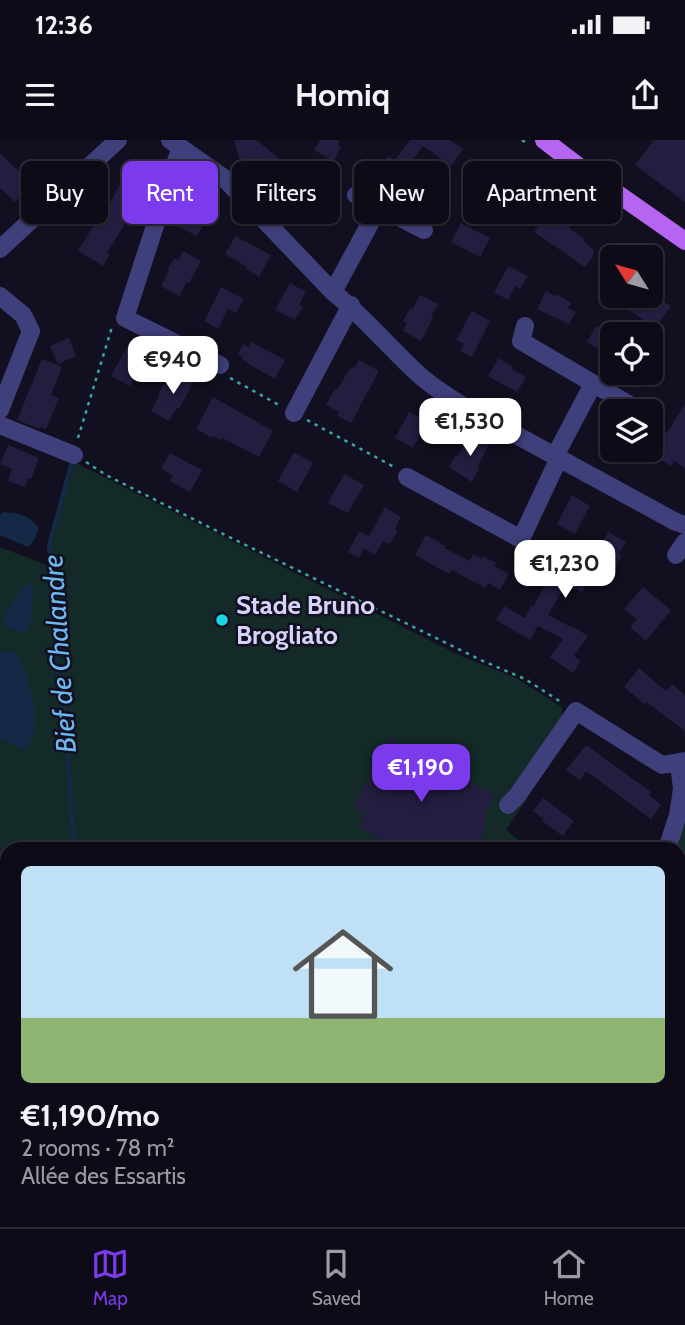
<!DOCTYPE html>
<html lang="en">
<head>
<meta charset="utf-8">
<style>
	body { margin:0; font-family:Cabin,sans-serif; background:#171421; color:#f1f3f6; height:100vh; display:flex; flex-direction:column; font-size:26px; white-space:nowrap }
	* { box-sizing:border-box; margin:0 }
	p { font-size:23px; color:#9b9ba2 }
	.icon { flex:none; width:38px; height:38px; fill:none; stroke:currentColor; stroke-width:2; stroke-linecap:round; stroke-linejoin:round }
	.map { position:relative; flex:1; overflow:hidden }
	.panel { position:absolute; left:0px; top:702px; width:686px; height:387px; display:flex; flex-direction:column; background:#0e0b18; border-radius:21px 21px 0 0; box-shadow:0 2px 5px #0004,0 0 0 2px #2e2b37 }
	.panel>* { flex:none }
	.hud { position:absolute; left:21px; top:21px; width:644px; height:63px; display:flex; gap:14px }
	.needle { width:46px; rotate:307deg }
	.controls { position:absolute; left:600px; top:105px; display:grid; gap:14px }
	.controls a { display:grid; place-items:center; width:63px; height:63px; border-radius:10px; background:#0e0b18; box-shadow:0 2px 5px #0004,0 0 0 2px #2e2b37; font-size:35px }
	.price { position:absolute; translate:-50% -60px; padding:0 16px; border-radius:14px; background:#fff; color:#222; font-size:23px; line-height:46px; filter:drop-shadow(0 2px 4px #0008) }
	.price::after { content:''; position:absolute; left:50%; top:42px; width:21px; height:16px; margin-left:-10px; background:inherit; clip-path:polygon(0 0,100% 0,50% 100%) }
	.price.on { background:#7c3aed; color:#fff }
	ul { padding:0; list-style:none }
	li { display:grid; align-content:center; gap:14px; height:371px; padding:0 21px }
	li span { display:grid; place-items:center; height:217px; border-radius:10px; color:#555 }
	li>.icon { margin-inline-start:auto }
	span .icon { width:126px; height:126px; fill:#fffc; stroke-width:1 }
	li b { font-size:30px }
	.chip { padding:0 24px; border-radius:10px; background:#0e0b18; box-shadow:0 2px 5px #0004,0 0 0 2px #2e2b37; font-size:24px; line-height:63px }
	.chip.on { background:#7c3aed; color:#fff }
	.status { display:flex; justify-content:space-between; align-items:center; height:49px; padding:0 35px; background:#0e0b18; direction:ltr }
	.status svg { height:19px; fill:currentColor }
	header { display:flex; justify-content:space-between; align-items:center; height:91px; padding:0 21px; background:#0e0b18; font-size:32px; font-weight:700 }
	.dock { display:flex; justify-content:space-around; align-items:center; height:98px; border-top:2px solid #2e2b37; background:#0e0b18; font-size:19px; color:#9b9ba2 }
	.dock a { display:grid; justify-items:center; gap:4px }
	.dock .on { color:#7c3aed }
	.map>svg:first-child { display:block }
	.green { fill:#132a28 }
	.water { fill:#142945 }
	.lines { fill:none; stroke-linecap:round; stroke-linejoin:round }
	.stream { stroke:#142945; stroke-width:4.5 }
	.building { fill:#231d3f }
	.path { stroke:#3aa79c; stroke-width:2.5; stroke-dasharray:3.5 5; stroke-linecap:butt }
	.minor { stroke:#3f3f7b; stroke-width:18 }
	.major { stroke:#b665f0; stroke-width:18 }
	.poi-dot { fill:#17d7e3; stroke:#120f20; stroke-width:2.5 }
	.labels { text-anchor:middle; stroke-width:5; stroke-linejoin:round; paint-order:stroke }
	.poi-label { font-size:26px; font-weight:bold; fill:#d6d3fb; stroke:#120f20; text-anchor:start }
	.water-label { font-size:28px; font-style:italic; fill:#6bb8f0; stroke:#120f20 }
</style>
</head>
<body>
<div class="status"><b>12:36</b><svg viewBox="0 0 49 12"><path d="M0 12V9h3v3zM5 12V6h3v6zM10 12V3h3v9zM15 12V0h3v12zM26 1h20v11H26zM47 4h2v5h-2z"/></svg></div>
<header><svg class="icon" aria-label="menu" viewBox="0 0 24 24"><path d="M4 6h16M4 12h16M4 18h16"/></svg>Homiq<svg class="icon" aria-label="share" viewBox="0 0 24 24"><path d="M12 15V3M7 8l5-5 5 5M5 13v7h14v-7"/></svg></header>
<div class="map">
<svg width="685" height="1087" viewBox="0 0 685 1087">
	<rect width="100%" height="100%" fill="#120f20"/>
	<path class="green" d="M74,322L461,516L516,538L562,567V582L516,650L528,657L506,690L530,709H7V1082H404L401,1087H0V407L52,427L48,408Z
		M685,661V828L679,826V709H673Z
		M679,927L685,931V1059L679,1067Z
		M516,1082H669L665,1087H524Z"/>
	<path class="water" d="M3,372C19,373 29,375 39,388L33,402L28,407L0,395V375Z
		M28,443L33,446L32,477L26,493C19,491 9,489 4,485C0,474 20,451 28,443Z
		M11,511L19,516C28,542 47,587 24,610L0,598V512Z"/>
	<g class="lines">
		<path class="stream" d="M72,322L49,406L57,491L54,504L66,589L74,709
			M0,903L7,888"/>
	</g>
	<path class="building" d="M234,0H257L280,20L273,38L266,44L239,18Z
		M320,0H340L338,5L341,7L334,21L314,10Z
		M410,0H450L463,9L451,26L423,6L407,27L415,31L404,51L392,44L393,42L379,34L388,16L395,20Z
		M654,0H685V62L635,25Z
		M0,13L32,44L15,62L0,48Z
		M484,21L501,32L506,24L525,38L516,49L517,53L510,62L473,36Z
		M131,24L145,31L138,44L143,47L135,61L138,63L107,113L110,114L103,126L78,111L94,85L79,77L86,65L104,74Z
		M311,33L331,45L311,76L291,65L304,41L306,42Z
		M200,52L218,62L206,84L204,83L197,96L179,87L187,71L185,70L191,59L195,61Z
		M558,58L575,70L569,79L570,89L584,98L583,100L594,111L593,117L585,127L534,92Z
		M461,83L490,98L480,117L451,102Z
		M235,96L271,115L259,137L246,129L247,127L225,114Z
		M183,111L201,121L189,143L187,142L179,156L161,146L169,131L167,130L174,118L178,120Z
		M508,126L528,136L520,149L516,146L508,160L494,152Z
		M290,143L306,152L299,165L303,167L295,180L275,170Z
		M221,147L244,159L236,173L228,169L218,189L204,181Z
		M546,151L555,156L556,154L571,163L568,168L576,172L569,184L537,169Z
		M420,155L438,164L431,177L433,178L421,201L403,191L407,183L403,181L410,168L412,170Z
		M609,156H656L671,166L655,188Z
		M472,171L490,181L472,217L460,211L464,204L456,200Z
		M596,186L612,195V217L587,202Z
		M69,198L76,216L58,224L50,206Z
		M251,202L285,220L275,239L250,225L242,219L243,217L238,214L243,204L248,207Z
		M127,207L146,217L130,246L111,236Z
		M498,218L513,226L512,229L526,237L517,252L488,236Z
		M42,219L62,227L51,255L59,258L46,289L40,287L39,289L17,280Z
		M359,220L379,231L351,283L337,276L339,272L326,265L335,249L337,250L346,234L351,227L354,228Z
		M181,231L195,239L179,269L177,268L169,281L151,271L159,256L158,255L164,243L168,245L173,237L177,239Z
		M627,233H647L638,249L622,241Z
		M213,257L273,291L259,317L222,298L221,300L213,296L212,298L196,289Z
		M685,264V328L674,321L672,326L651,315L661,290L667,293Z
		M409,272L428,282L413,308L395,298Z
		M472,295L489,305L477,328L479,329L472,342L449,327L455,316L457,317L466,302L467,303Z
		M8,305L39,318L31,339L28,338L25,347L8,341L12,329L0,324Z
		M294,312L313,323L297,352L278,341Z
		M170,313L202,330L190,352L170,341L173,335L161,329Z
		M344,334L364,345L348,373L328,363Z
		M572,355L590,366L575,394L557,384Z
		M385,367L401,377L395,389L398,391L390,404L383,401L375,415L364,408L359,418L348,412L359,391L369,396Z
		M608,392L626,402L619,414L622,416L610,438L595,430L582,452L566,444L548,475L571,487L572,486L588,496L574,516L581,521L573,533L550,517L563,499L538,486L530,500L496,480L504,466L525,478L531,465L533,467L551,433L548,431L554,419L558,420L562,412L587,426L598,406L600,407Z
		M426,395L446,406L444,408L470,421L473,414L482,419L483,416L496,423L494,426L509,434L500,450L488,443L485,448L452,430L449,434L415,415Z
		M643,447L671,470L646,501L630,487L637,479L624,469Z
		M639,528L666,551L672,544L685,555V591L646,562L644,564L624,547Z
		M389,598L401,604V606L495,655L483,677L487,679L478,709H393L359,686L366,673L354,667Z
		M586,605L651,652L649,655L661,665L651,679L586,631L580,640L566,630Z
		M543,658L574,681L563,696L542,681L543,679L533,671Z"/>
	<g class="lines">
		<path class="path" d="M522,0L529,5
			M230,238L279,265
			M307,280L396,328
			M78,298L112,187
			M86,322L106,335L213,389L483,521L525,539L561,562
			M679,768L685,765
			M679,823L685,825
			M679,1078L685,1070
			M672,1087L676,1082"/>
		<path class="minor" d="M170,0L224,38L333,152C363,176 387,205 415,231C429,245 446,255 463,266L676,382L685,385
			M180,9L125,178L220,225
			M356,55L424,90
			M0,109L118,0
			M333,152L379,67
			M0,156L23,175L31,191L0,270
			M525,186L521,201L640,271
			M294,273L351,165
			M0,285L74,315
			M555,316L593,244
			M407,337L521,399L559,318
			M676,415L685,402
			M508,665L517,656L576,571L662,625L685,621
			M667,709L678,675L682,649L679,623"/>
		<path class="major" d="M544,0L578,26L685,101"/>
	</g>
	<circle class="poi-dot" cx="222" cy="480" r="7"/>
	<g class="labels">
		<g class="poi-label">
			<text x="236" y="474">Stade Bruno<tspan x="236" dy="30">Brogliato</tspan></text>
		</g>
		<g class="water-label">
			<text transform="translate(59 514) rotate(-94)" y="10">Bief de Chalandre</text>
		</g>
	</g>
</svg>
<div class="controls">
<a><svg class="needle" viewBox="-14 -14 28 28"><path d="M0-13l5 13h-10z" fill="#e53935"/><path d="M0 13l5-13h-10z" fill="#9b9ba2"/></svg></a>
<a><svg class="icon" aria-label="locate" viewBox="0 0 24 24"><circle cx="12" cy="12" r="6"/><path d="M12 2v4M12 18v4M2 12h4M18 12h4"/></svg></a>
<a><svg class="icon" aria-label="layers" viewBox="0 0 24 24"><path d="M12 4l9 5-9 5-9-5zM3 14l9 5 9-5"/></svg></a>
</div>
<b class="price" style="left:173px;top:256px">€940</b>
<b class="price" style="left:470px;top:318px">€1,530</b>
<b class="price" style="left:565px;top:460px">€1,230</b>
<b class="price on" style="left:421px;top:664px">€1,190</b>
<div class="hud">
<a class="chip">Buy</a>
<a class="chip on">Rent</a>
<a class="chip">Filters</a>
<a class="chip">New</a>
<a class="chip">Apartment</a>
</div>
<section class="panel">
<ul>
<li><span style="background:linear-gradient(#bfe0f5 70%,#8fb573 0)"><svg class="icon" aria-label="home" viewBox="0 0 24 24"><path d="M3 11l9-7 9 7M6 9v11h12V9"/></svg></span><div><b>€1,190/mo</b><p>2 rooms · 78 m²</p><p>Allée des Essartis</p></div></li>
</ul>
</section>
</div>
<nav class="dock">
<a class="on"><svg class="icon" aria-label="map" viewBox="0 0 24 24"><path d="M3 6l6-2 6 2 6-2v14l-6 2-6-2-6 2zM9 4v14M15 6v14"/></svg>Map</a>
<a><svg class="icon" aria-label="saved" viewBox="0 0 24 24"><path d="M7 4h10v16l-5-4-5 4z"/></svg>Saved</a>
<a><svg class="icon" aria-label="home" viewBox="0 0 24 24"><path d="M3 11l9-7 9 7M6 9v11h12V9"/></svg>Home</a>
</nav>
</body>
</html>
